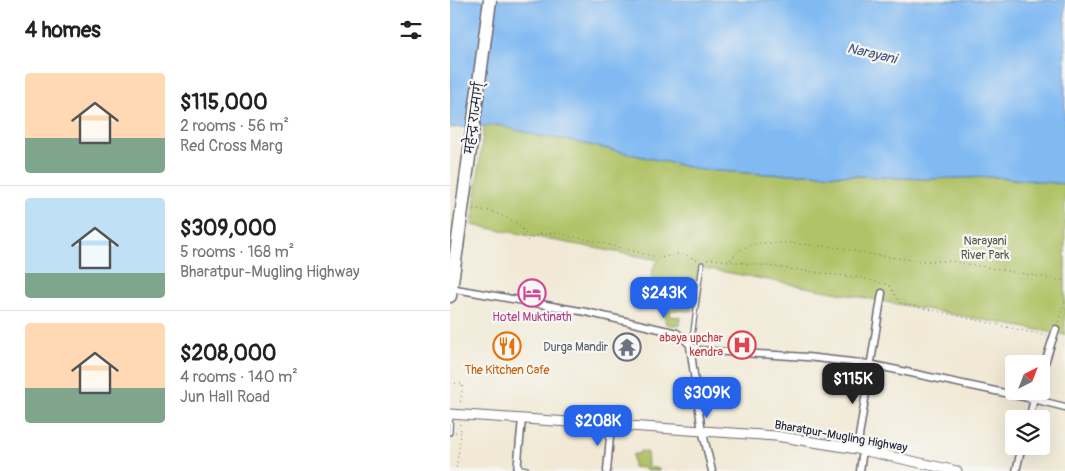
<!DOCTYPE html>
<html lang="en">
<head>
<meta charset="utf-8">
<style>
	body { margin:0; font-family:Pangolin,"Playpen Sans Deva",sans-serif; background:#f2f2f2; color:#222; height:100vh; display:flex; flex-direction:column; font-size:19px; white-space:nowrap }
	* { box-sizing:border-box; margin:0 }
	p { font-size:16px; color:#767676 }
	.icon { flex:none; width:28px; height:28px; fill:none; stroke:currentColor; stroke-width:2; stroke-linecap:round; stroke-linejoin:round }
	.map { position:relative; flex:1; overflow:hidden }
	.drawer { display:flex; flex-direction:column; background:#fff; width:450px }
	.drawer>* { flex:none }
	.needle { width:32px; rotate:42deg }
	.controls { position:absolute; left:555px; top:355px; display:grid; gap:10px }
	.controls a { display:grid; place-items:center; width:45px; height:45px; border-radius:5px; background:#fff; box-shadow:0 5px 20px #0002; font-size:25px }
	.price { position:absolute; translate:-50% -42px; padding:0 11px; border-radius:10px; background:#2563eb; color:#fff; font-size:16px; line-height:32px; filter:drop-shadow(0 1px 2px #0008) }
	.price::after { content:''; position:absolute; left:50%; top:30px; width:15px; height:11px; margin-left:-8px; background:inherit; clip-path:polygon(0 0,100% 0,50% 100%) }
	.price.current { background:#222; color:#fff }
	ul { padding:0; list-style:none }
	li { display:flex; align-items:center; gap:15px; height:125px; padding:0 25px }
	li+li { border-top:1px solid #e0e0e0 }
	li span { display:grid; place-items:center; flex:none; width:140px; height:100px; border-radius:5px; color:#555 }
	li>.icon { margin-inline-start:auto }
	span .icon { width:60px; height:60px; fill:#fffc; stroke-width:1 }
	li b { font-size:21px }
	h2 { display:flex; justify-content:space-between; align-items:center; height:60px; padding:0 25px; font-size:21px }
	main { display:flex; flex:1; min-height:0 }
	.map>svg:first-child { display:block }
	.green { fill:#b1c367; stroke:#6a7251 }
	.water { fill:#81baf2; stroke:#526e96 }
	.lines { fill:none; stroke-linecap:round; stroke-linejoin:round }
	.lane-casing { stroke:#6a6871; stroke-width:5.5 }
	.street-casing { stroke:#6a6871; stroke-width:9 }
	.secondary-casing { stroke:#6a6871; stroke-width:11 }
	.highway-casing { stroke:#6a6871; stroke-width:15 }
	.path { stroke:#6a6871; stroke-width:1; stroke-dasharray:1 4; stroke-linecap:butt }
	.lane { stroke:#fff; stroke-width:3 }
	.street { stroke:#fff; stroke-width:6 }
	.secondary { stroke:#fff; stroke-width:9 }
	.highway { stroke:#fff; stroke-width:12 }
	.highway-bridge-casing { stroke:#6a6871; stroke-width:15; stroke-linecap:butt }
	.highway-bridge { stroke:#fff; stroke-width:12 }
	.labels { text-anchor:middle; stroke-width:4.5; stroke-linejoin:round; paint-order:stroke }
	.street-label { font-size:12px; fill:#22223b; stroke:#f6f6f2 }
	.park-label { font-size:12px; fill:#545a4a; stroke:#f6f6f2 }
	.hotel-label { font-size:12px; fill:#b23c85; stroke:#f6f6f2 }
	.health-label { font-size:12px; fill:#be3a42; stroke:#f6f6f2; text-anchor:end }
	.worship-label { font-size:12px; fill:#5b616d; stroke:#f6f6f2; text-anchor:end }
	.food-label { font-size:12px; fill:#c56008; stroke:#f6f6f2 }
	.water-label { font-size:14px; font-style:italic; fill:#43577b; stroke:#f6f6f2 }
</style>
</head>
<body>
<main>
<section class="drawer">
<h2>4 homes<svg class="icon" aria-label="filters" viewBox="0 0 24 24"><path d="M4 7h16M4 17h16"/><circle cx="9" cy="7" r="2"/><circle cx="15" cy="17" r="2"/></svg></h2>
<ul>
<li><span style="background:linear-gradient(#ffd9b3 65%,#7fa58c 0)"><svg class="icon" aria-label="home" viewBox="0 0 24 24"><path d="M3 11l9-7 9 7M6 9v11h12V9"/></svg></span><div><b>$115,000</b><p>2 rooms · 56 m²</p><p>Red Cross Marg</p></div></li>
<li><span style="background:linear-gradient(#bfe0f5 75%,#7fa58c 0)"><svg class="icon" aria-label="home" viewBox="0 0 24 24"><path d="M3 11l9-7 9 7M6 9v11h12V9"/></svg></span><div><b>$309,000</b><p>5 rooms · 168 m²</p><p>Bharatpur-Mugling Highway</p></div></li>
<li><span style="background:linear-gradient(#ffd9b3 65%,#7fa58c 0)"><svg class="icon" aria-label="home" viewBox="0 0 24 24"><path d="M3 11l9-7 9 7M6 9v11h12V9"/></svg></span><div><b>$208,000</b><p>4 rooms · 140 m²</p><p>Jun Hall Road</p></div></li>
</ul>
</section>
<div class="map">
<svg width="615" height="471" viewBox="0 0 615 471">
	<rect width="100%" height="100%" fill="#f6f6f2"/>
	<filter id="ink" filterUnits="userSpaceOnUse"><feTurbulence type="fractalNoise" baseFrequency=".02" numOctaves="2"/><feDisplacementMap in="SourceGraphic" scale="10" xChannelSelector="R" yChannelSelector="G"/><feConvolveMatrix kernelMatrix="1 2 1 2 8 2 1 2 1" color-interpolation-filters="sRGB"/></filter>
	<filter id="wash" filterUnits="userSpaceOnUse"><feTurbulence type="fractalNoise" baseFrequency=".0096" numOctaves="4" result="noise"/><feDisplacementMap in="SourceGraphic" scale="20" xChannelSelector="R" yChannelSelector="G"/><feGaussianBlur stdDeviation="1.12" result="paint"/><feColorMatrix in="noise" values="0 0 0 0 0 0 0 0 0 0 0 0 0 0 0 0 0 1.4 0 .05"/><feComposite in="paint" operator="in"/></filter>
	<g filter="url(#wash)">
		<rect width="100%" height="100%" fill="#f1e9d5"/>
		<path class="green" d="M34,125H48L90,136L122,141L252,170L313,174H368L474,179L545,177L615,184V335L248,267L242,311L221,310L220,316L230,317L229,326L216,324L212,301L205,302C203,287 197,271 209,260L22,225Z
			M190,451L197,452L198,467L209,469V471H196V468L183,467V454H189Z"/>
		<path class="water" d="M0,0H615V184L545,177L474,179L368,174H313L252,170L122,141L90,136L48,125L0,128Z"/>
	</g>
	<g filter="url(#ink)">
		<g class="lines">
			<g class="lane-casing">
				<path id="lane" d="M241,345L252,264
					M0,433L1,415
					M67,467L77,469V471"/>
			</g>
			<g class="street-casing">
				<path id="street" d="M0,288L136,312L227,333L246,350L357,357L419,364L583,399L615,407
					M240,346L251,425L262,471
					M591,375L606,329
					M579,419L586,391
					M407,449L432,293
					M67,471L72,419
					M157,471L161,425
					M410,471L413,450
					M566,471L572,446"/>
			</g>
			<g class="secondary-casing">
				<path id="secondary" d="M0,414L326,436L407,449L507,471"/>
			</g>
			<g class="highway-casing">
				<path id="highway" d="M0,296L7,247"/>
			</g>
			<path class="path" d="M23,209L41,211L68,223L80,240
				M77,241L89,234L106,233L148,242L210,258L228,254L236,255L247,260
				M257,260L263,259L411,278L439,285L450,303L597,336
				M280,260L287,252L300,245L309,243H339L391,248L424,255L470,261H501L615,281
				M608,322L615,301
				M0,383L13,384L10,405
				M10,424L11,433
				M5,432L11,433L6,471"/>
			<use href="#lane" class="lane"/>
			<use href="#street" class="street"/>
			<use href="#secondary" class="secondary"/>
			<use href="#highway" class="highway"/>
			<g class="highway-bridge-casing">
				<path id="highway-bridge" d="M7,247L40,0"/>
			</g>
			<use href="#highway-bridge" class="highway-bridge"/>
		</g>
	</g>
	<defs>
		<g id="hotel-ring" transform="scale(1.4375)"><circle r="9.5" fill="#f6f6f2" stroke="#d1479c" stroke-width="1.5"/><path d="M-6-4.5h1.5V1H6V5H4.5V3h-9V5H-6ZM-4 0a1.8 1.8 0 1 1 3.6 0ZM.5 0V-2.5h3Q6-2.5 6 0Z" fill="#d1479c"/></g>
		<g id="hospital-ring" transform="scale(1.4375)"><circle r="9.5" fill="#f6f6f2" stroke="#e0444e" stroke-width="1.5"/><path d="M-5-5h3v3.5h4V-5h3V5h-3V1.5h-4V5h-3Z" fill="#e0444e"/></g>
		<g id="restaurant-ring" transform="scale(1.4375)"><circle r="9.5" fill="#f6f6f2" stroke="#e8710a" stroke-width="1.5"/><path d="M-5-6h1v4h1v-4h1v4h1v-4h1v5L-1.5 .5V6h-2V.5L-5-1ZM5-6V6H3V1.5H1.5Q1.5-4 5-6Z" fill="#e8710a"/></g>
		<g id="temple-ring" transform="scale(1.4375)"><circle r="9.5" fill="#f6f6f2" stroke="#6b7280" stroke-width="1.5"/><path d="M0-6L5-2H3V0L6.5 2.5H4V6H1.5V3h-3V6H-4V2.5H-6.5L-3 0V-2H-5Z" fill="#6b7280"/></g>
	</defs>
	<g fill-rule="evenodd">
		<use href="#hotel-ring" x="82" y="293"/>
		<use href="#hospital-ring" x="292" y="345"/>
		<use href="#restaurant-ring" x="57" y="346"/>
		<use href="#temple-ring" x="177" y="347"/>
	</g>
	<g class="labels">
		<g class="street-label">
			<text transform="translate(24 118) rotate(-82)" y="4">महेन्द्र राज्मार्ग्</text>
			<text transform="translate(391 436) rotate(10)" y="4">Bharatpur-Mugling Highway</text>
		</g>
		<g class="park-label">
			<text x="535" y="245">Narayani<tspan x="535" dy="14">River Park</tspan></text>
		</g>
		<g class="hotel-label">
			<text x="82" y="321">Hotel Muktinath</text>
		</g>
		<g class="health-label">
			<text x="273" y="342">abaya upchar<tspan x="273" dy="14">kendra</tspan></text>
		</g>
		<g class="worship-label">
			<text x="158" y="351">Durga Mandir</text>
		</g>
		<g class="food-label">
			<text x="57" y="374">The Kitchen Cafe</text>
		</g>
		<g class="water-label">
			<text transform="translate(422 53) rotate(13)" y="5">Narayani</text>
		</g>
	</g>
</svg>
<div class="controls">
<a><svg class="needle" viewBox="-14 -14 28 28"><path d="M0-13l5 13h-10z" fill="#e53935"/><path d="M0 13l5-13h-10z" fill="#767676"/></svg></a>
<a><svg class="icon" aria-label="layers" viewBox="0 0 24 24"><path d="M12 4l9 5-9 5-9-5zM3 14l9 5 9-5"/></svg></a>
</div>
<b class="price" style="left:214px;top:319px">$243K</b>
<b class="price current" style="left:403px;top:405px">$115K</b>
<b class="price" style="left:257px;top:419px">$309K</b>
<b class="price" style="left:148px;top:447px">$208K</b>
</div>
</main>
</body>
</html>
